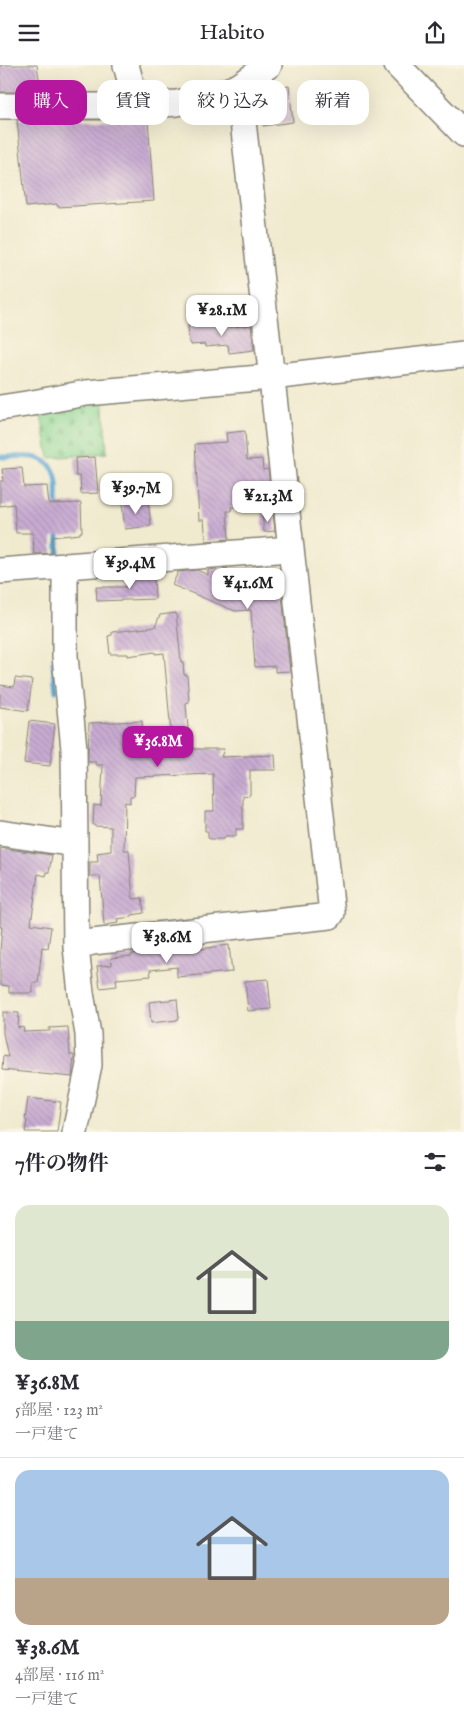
<!DOCTYPE html>
<html lang="ja">
<head>
<meta charset="utf-8">
<style>
	body { margin:0; font-family:"IM FELL English","Noto Serif JP",serif; background:#f7f7f7; color:#2b2b33; height:100vh; display:flex; flex-direction:column; font-size:19px; white-space:nowrap }
	* { box-sizing:border-box; margin:0 }
	p { font-size:16px; color:#7c7c81 }
	.icon { flex:none; width:28px; height:28px; fill:none; stroke:currentColor; stroke-width:2; stroke-linecap:round; stroke-linejoin:round }
	.map { position:relative; height:1067px; overflow:hidden }
	.panel { display:flex; flex-direction:column; background:#fff; flex:1 }
	.panel>* { flex:none }
	.hud { position:absolute; left:15px; top:15px; width:435px; height:45px; display:flex; gap:10px }
	.price { position:absolute; translate:-50% -42px; padding:0 11px; border-radius:10px; background:#fff; color:#222; font-size:16px; line-height:32px; filter:drop-shadow(0 1px 2px #0008) }
	.price::after { content:''; position:absolute; left:50%; top:30px; width:15px; height:11px; margin-left:-8px; background:inherit; clip-path:polygon(0 0,100% 0,50% 100%) }
	.price.current { background:#b5179e; color:#fff }
	ul { padding:0; list-style:none }
	li { display:grid; align-content:center; gap:10px; height:265px; padding:0 15px }
	li+li { border-top:1px solid #e1e1e2 }
	li span { display:grid; place-items:center; height:155px; border-radius:15px; color:#555 }
	li>.icon { margin-inline-start:auto }
	span .icon { width:90px; height:90px; fill:#fffc; stroke-width:1 }
	li b { font-size:21px }
	h2 { display:flex; justify-content:space-between; align-items:center; height:60px; padding:0 15px; font-size:21px }
	.tag { padding:0 18px; border-radius:15px; background:#fff; box-shadow:0 5px 20px #0002; font-size:18px; line-height:45px }
	.tag.current { background:#b5179e; color:#fff }
	header { display:flex; justify-content:space-between; align-items:center; height:65px; padding:0 15px; background:#fff; font-size:22px; font-weight:600 }
	.map>svg:first-child { display:block }
	.cemetery { fill:url(#cemetery-stones); stroke:#527958 }
	.lines { fill:none; stroke-linecap:round; stroke-linejoin:round }
	.stream { stroke:#5ca5d3; stroke-width:5 }
	.building { fill:url(#building-back-hatch) }
	.minor-casing { stroke:#868376; stroke-width:28 }
	.minor { stroke:#fff; stroke-width:25 }
</style>
</head>
<body>
<header><svg class="icon" aria-label="menu" viewBox="0 0 24 24"><path d="M4 6h16M4 12h16M4 18h16"/></svg>Habito<svg class="icon" aria-label="share" viewBox="0 0 24 24"><path d="M12 15V3M7 8l5-5 5 5M5 13v7h14v-7"/></svg></header>
<div class="map">
<svg width="464" height="1067" viewBox="0 0 464 1067">
	<defs>
		<pattern id="cemetery-stones" width="16" height="16" patternUnits="userSpaceOnUse" patternTransform="scale(1.25)"><rect width="16" height="16" fill="#89d693"/><path d="M2 7V4a2 2 0 0 1 4 0v3zM10 15v-3a2 2 0 0 1 4 0v3z" fill="#76b77e"/></pattern>
		<pattern id="building-back-hatch" width="6" height="6" patternUnits="userSpaceOnUse" patternTransform="scale(1.25)"><rect width="6" height="6" fill="#c8abd2"/><path d="M-1 5l2 2M0 0l6 6M5-1l2 2" fill="none" stroke="#ab93b4"/></pattern>
	</defs>
	<rect width="100%" height="100%" fill="#fcf5e5"/>
	<filter id="ink" filterUnits="userSpaceOnUse"><feTurbulence type="fractalNoise" baseFrequency=".02" numOctaves="2"/><feDisplacementMap in="SourceGraphic" scale="10" xChannelSelector="R" yChannelSelector="G"/><feConvolveMatrix kernelMatrix="1 2 1 2 8 2 1 2 1" color-interpolation-filters="sRGB"/></filter>
	<filter id="wash" filterUnits="userSpaceOnUse"><feTurbulence type="fractalNoise" baseFrequency=".0096" numOctaves="4" result="noise"/><feDisplacementMap in="SourceGraphic" scale="20" xChannelSelector="R" yChannelSelector="G"/><feGaussianBlur stdDeviation="1.12" result="paint"/><feColorMatrix in="noise" values="0 0 0 0 0 0 0 0 0 0 0 0 0 0 0 0 0 1.4 0 .05"/><feComposite in="paint" operator="in"/></filter>
	<g filter="url(#wash)">
		<rect width="100%" height="100%" fill="#f0eacf"/>
		<path class="cemetery" d="M103,330L107,388L49,393L39,340Z"/>
		<g class="lines">
			<path class="stream" d="M0,392C16,392 43,387 53,404C59,414 57,432 57,444
				M58,494V465
				M53,597L56,626"/>
		</g>
		<g id="blocks">
			<path class="building" d="M0,0H37L41,27H0Z
				M289,21L293,57L263,61V58L260,59L257,29H259V25Z
				M17,55H148L154,136L58,142L57,139L26,142Z
				M223,258V263L251,260L254,285L229,288L228,280L205,282V279L191,280V278H189L188,260Z
				M245,366L247,395L262,394L263,405L268,404L272,439L231,442L232,446H227L229,474L206,476L204,455H199L195,379L227,377L226,368Z
				M95,392L98,428L81,429L80,411H76L75,393Z
				M22,403L24,422L47,421L49,439L81,438L82,467H80V469L52,472V488L34,489L33,468H16L14,439L0,441V416H3L2,404Z
				M148,435L151,461L125,464L122,438Z
				M273,448L275,466L264,467L262,449Z
				M227,503L228,523L262,521L261,507H275L276,522L281,521L290,606L275,607V601L255,602L251,545L235,546L172,520L178,507L197,505L208,510V505Z
				M154,510L155,534L97,536L96,522H129V511Z
				M176,548L181,597H183L184,610H187L189,637L186,638V641L190,684H224L221,692L275,690L276,705H250V730L243,731V764H236V771H225V773L223,774H211L208,773V766H205V746H214L213,709L135,712L134,731H130V738L125,737L124,785H129L133,834L142,833L144,848L132,850V852L117,854L118,858L104,860L100,811H90V797H98L97,788L111,786V762L95,761L93,760L94,740L101,741L103,700H96V697H88L89,658L142,656L143,681H172L164,588L155,589V587L128,591V589H110L108,571L112,570V567L155,562L160,550Z
				M15,613L32,615L28,646L0,642V620L14,622Z
				M29,656L55,659L50,701L24,698Z
				M0,783L52,790L49,807H47L46,811L38,809L31,859L51,862L48,883L42,882L38,918H33V928H9V921L0,920V886L2,862H0Z
				M229,880L232,907L177,912V902L150,905L151,911L116,914L117,921L100,923L97,901L112,900L111,893L132,891V889L159,886V889L186,886Z
				M268,914L271,944L248,946L245,916Z
				M177,934L179,954H177V955L151,958L149,937Z
				M3,947L19,948L18,963L23,962L24,967L50,966L49,963L68,962L70,990H74L72,1012L2,1005L3,991L8,992L3,968Z
				M28,1033L61,1037L57,1067H25L27,1056L25,1055Z"/>
		</g>
	</g>
	<g filter="url(#ink)">
		<use href="#blocks" fill-opacity="0" stroke="#868376" stroke-width="1"/>
		<g class="lines">
			<g class="minor-casing">
				<path id="minor" d="M126,0L137,41
					M397,0L464,69
					M0,41H137L177,38L213,31L239,21L269,0
					M0,343L33,338L86,328L271,312L464,290
					M65,501V591L74,684L76,882L81,928L88,969L89,1000L75,1067
					M0,506L290,484
					M0,768L75,779
					M76,882L92,877L330,851L332,848L239,21"/>
			</g>
			<use href="#minor" class="minor"/>
		</g>
	</g>
</svg>
<b class="price" style="left:222px;top:272px">¥28.1M</b>
<b class="price" style="left:136px;top:450px">¥39.7M</b>
<b class="price" style="left:268px;top:458px">¥21.3M</b>
<b class="price" style="left:130px;top:525px">¥39.4M</b>
<b class="price" style="left:248px;top:545px">¥41.6M</b>
<b class="price current" style="left:158px;top:703px">¥36.8M</b>
<b class="price" style="left:167px;top:899px">¥38.6M</b>
<div class="hud">
<a class="tag current">購入</a>
<a class="tag">賃貸</a>
<a class="tag">絞り込み</a>
<a class="tag">新着</a>
</div>
</div>
<section class="panel">
<h2>7件の物件<svg class="icon" aria-label="filters" viewBox="0 0 24 24"><path d="M4 7h16M4 17h16"/><circle cx="9" cy="7" r="2"/><circle cx="15" cy="17" r="2"/></svg></h2>
<ul>
<li><span style="background:linear-gradient(#dfe7d0 75%,#7fa58c 0)"><svg class="icon" aria-label="home" viewBox="0 0 24 24"><path d="M3 11l9-7 9 7M6 9v11h12V9"/></svg></span><div><b>¥36.8M</b><p>5部屋 · 123 m²</p><p>一戸建て</p></div></li>
<li><span style="background:linear-gradient(#a9c7e8 70%,#b9a48a 0)"><svg class="icon" aria-label="home" viewBox="0 0 24 24"><path d="M3 11l9-7 9 7M6 9v11h12V9"/></svg></span><div><b>¥38.6M</b><p>4部屋 · 116 m²</p><p>一戸建て</p></div></li>
</ul>
</section>
</body>
</html>
